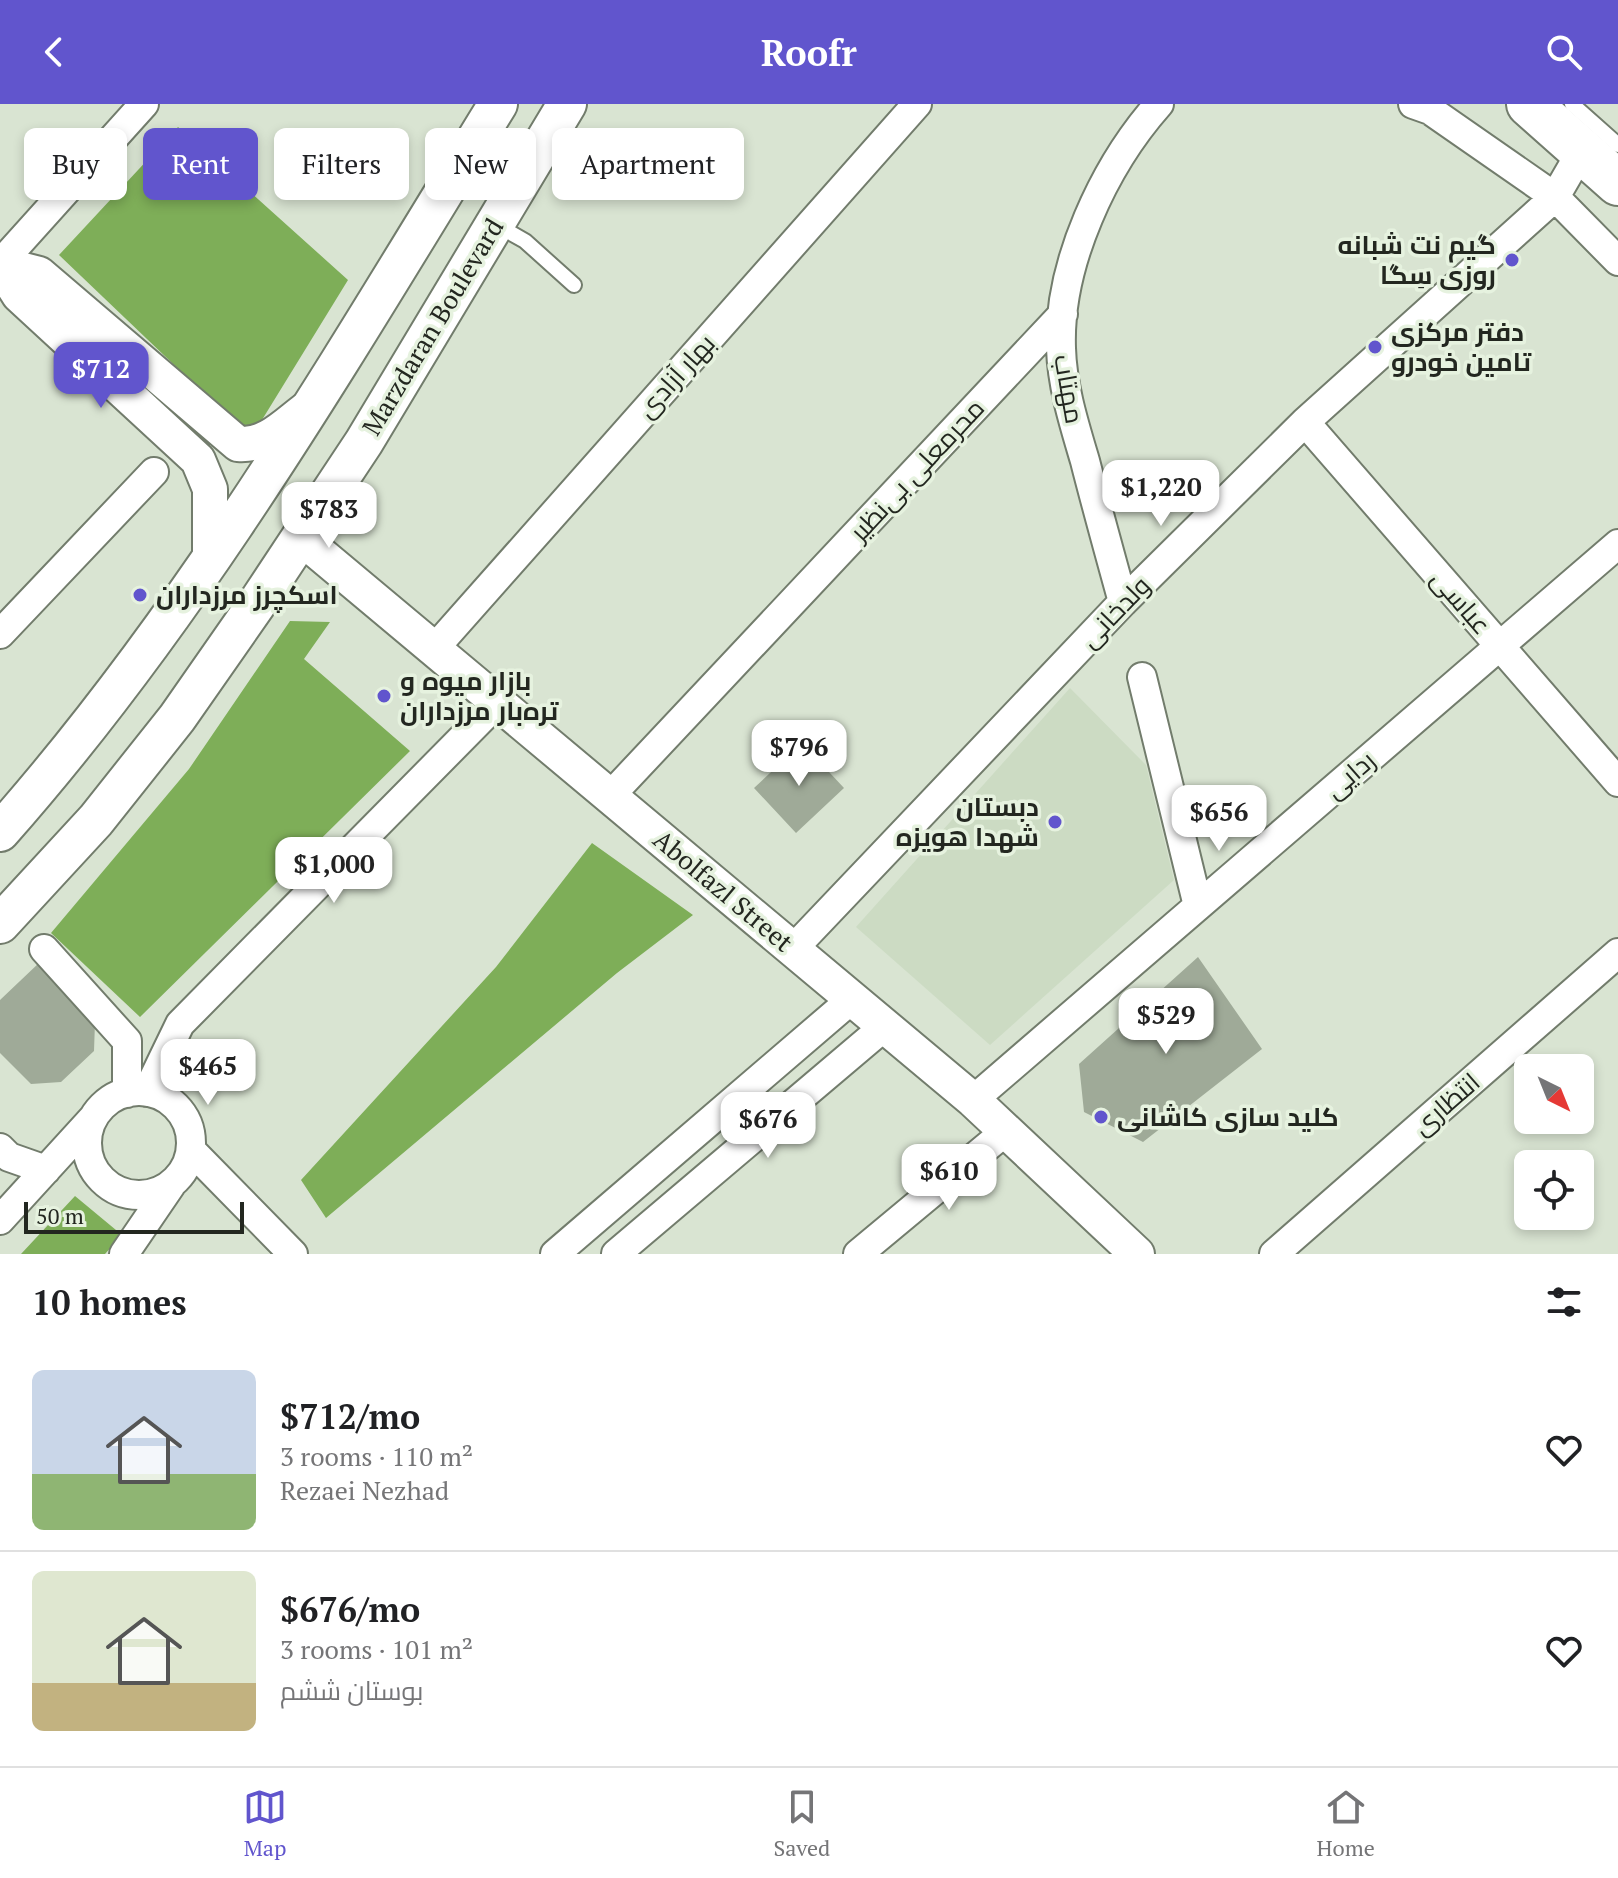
<!DOCTYPE html>
<html lang="en">
<head>
<meta charset="utf-8">
<style>
	body { margin:0; font-family:"PT Serif",Cairo,serif; background:#f6f6f6; color:#202124; height:100vh; display:flex; flex-direction:column; font-size:30px; white-space:nowrap }
	* { box-sizing:border-box; margin:0 }
	p { font-size:26px; color:#757577 }
	.icon { flex:none; width:44px; height:44px; fill:none; stroke:currentColor; stroke-width:2; stroke-linecap:round; stroke-linejoin:round }
	.map { position:relative; height:1150px; overflow:hidden }
	.details { display:flex; flex-direction:column; background:#fff; flex:1 }
	.details>* { flex:none }
	.banner { position:absolute; left:24px; top:24px; width:800px; height:72px; display:flex; gap:16px }
	.needle { width:52px; rotate:137deg }
	.fabs { position:absolute; left:1514px; top:950px; display:grid; gap:16px }
	.fabs a { display:grid; place-items:center; width:80px; height:80px; border-radius:12px; background:#fff; box-shadow:0 4px 12px #0003; font-size:40px }
	.scale { position:absolute; left:24px; bottom:20px; width:220px; box-sizing:border-box; padding-left:8px; border:4px solid #232720; border-top:0; font-size:22px; line-height:28px; white-space:nowrap; color:#232720; -webkit-text-stroke:6px #e6f2df; paint-order:stroke }
	.price { position:absolute; translate:-50% -68px; padding:0 18px; border-radius:16px; background:#fff; color:#222; font-size:26px; line-height:52px; filter:drop-shadow(0 2px 4px #0008) }
	.price::after { content:''; position:absolute; left:50%; top:48px; width:24px; height:18px; margin-left:-12px; background:inherit; clip-path:polygon(0 0,100% 0,50% 100%) }
	.price.current { background:#6155cd; color:#fff }
	ul { padding:0; list-style:none }
	li { display:flex; align-items:center; gap:24px; height:200px; padding:0 32px }
	li+li { border-top:2px solid #e0e0e0 }
	li span { display:grid; place-items:center; flex:none; width:224px; height:160px; border-radius:12px; color:#555 }
	li>.icon { margin-inline-start:auto }
	span .icon { width:96px; height:96px; fill:#fffc; stroke-width:1 }
	li b { font-size:34px }
	h2 { display:flex; justify-content:space-between; align-items:center; height:96px; padding:0 32px; font-size:34px }
	.tag { padding:0 28px; border-radius:12px; background:#fff; box-shadow:0 4px 12px #0003; font-size:28px; line-height:72px }
	.tag.current { background:#6155cd; color:#fff }
	header { display:flex; justify-content:space-between; align-items:center; height:104px; padding:0 32px; background:#6155cd; color:#fff; font-size:36px; font-weight:600 }
	.tabs { display:flex; justify-content:space-around; align-items:center; height:112px; border-top:2px solid #e0e0e0; background:#fff; font-size:22px; color:#757577 }
	.tabs a { display:grid; justify-items:center; gap:4px }
	.tabs .current { color:#6155cd }
	.map>svg:first-child { display:block }
	.built { fill:#ccdbc3 }
	.forest { fill:#7eae58 }
	.building { fill:#9faa98 }
	.lines { fill:none; stroke-linecap:round; stroke-linejoin:round }
	.service-casing { stroke:#727c6c; stroke-width:18 }
	.minor-casing { stroke:#727c6c; stroke-width:32 }
	.tertiary-casing { stroke:#727c6c; stroke-width:38 }
	.secondary-casing { stroke:#727c6c; stroke-width:42 }
	.trunk-casing { stroke:#727c6c; stroke-width:48 }
	.service { stroke:#fff; stroke-width:14 }
	.minor { stroke:#fff; stroke-width:28 }
	.tertiary { stroke:#fff; stroke-width:34 }
	.secondary { stroke:#fff; stroke-width:38 }
	.trunk { stroke:#fff; stroke-width:44 }
	.poi-dot { fill:#6155cd; stroke:#e6f2df; stroke-width:3 }
	.labels { text-anchor:middle; stroke-width:7; stroke-linejoin:round; paint-order:stroke }
	.poi-label { font-size:26px; font-weight:bold; fill:#232720; stroke:#e6f2df; text-anchor:start }
	.street-label { font-size:26px; fill:#232720; stroke:#e6f2df }
</style>
</head>
<body>
<header><svg class="icon" aria-label="back" viewBox="0 0 24 24"><path d="M15 5l-7 7 7 7"/></svg>Roofr<svg class="icon" aria-label="search" viewBox="0 0 24 24"><circle cx="10" cy="10" r="6"/><path d="M15 15l6 6"/></svg></header>
<div class="map">
<svg width="1618" height="1150" viewBox="0 0 1618 1150">
	<rect width="100%" height="100%" fill="#d9e4d2"/>
	<path class="built" d="M1070,584L1146,661L1174,776L990,941L856,823Z"/>
	<path class="forest" d="M178,23L348,176L257,324L236,320L59,151Z
		M290,517L330,518L304,555L410,647L140,913L51,829L189,665Z
		M592,739L693,811L617,869L326,1114L301,1076L496,863Z
		M75,1092L122,1131L105,1150H21Z"/>
	<path class="building" d="M802,639L844,684L796,729L754,684Z
		M1198,853L1262,945L1143,1038L1084,1008L1079,960Z
		M40,858L95,918L94,947L61,978L31,980L0,949V896Z"/>
	<g class="lines">
		<g class="service-casing">
			<path id="service" d="M1572,0L1618,41
				M495,120L525,137L574,181"/>
		</g>
		<g class="minor-casing">
			<path id="minor" d="M1413,0L1430,6L1555,93L1618,157
				M0,160L144,0
				M1305,318L1618,678
				M1123,498C1110,451 1097,404 1085,357C1074,320 1062,282 1061,244C1058,160 1104,62 1159,0
				M0,530L154,368
				M434,545L917,0
				M1142,573L1198,802
				M610,692L1063,210
				M44,845L127,937V989
				M793,845L1123,498L1305,318L1555,93L1581,48
				M87 1039a52 52 0 1 1 104 0a52 52 0 1 1-104 0Z
				M147,988L180,920L498,598
				M973,996L1618,440
				M0,1044L9,1053L46,1066
				M191,1046L293,1150
				M0,1116L94,1013
				M124,1150L171,1081
				M555,1150L852,895
				M616,1150L885,922
				M858,1150L1006,1027
				M1274,1150L1618,849"/>
		</g>
		<g class="tertiary-casing">
			<path id="tertiary" d="M0,160L39,170L238,340C266,342 284,322 305,306
				M0,161L19,191L198,356L210,385V453
				M300,433L973,996L1137,1150"/>
		</g>
		<g class="secondary-casing">
			<path id="secondary" d="M0,728C195,508 344,250 498,0
				M0,820L96,716L177,614L260,495L364,338L567,0"/>
		</g>
		<g class="trunk-casing">
			<path id="trunk" d="M1529,0L1618,79"/>
		</g>
		<use href="#service" class="service"/>
		<use href="#minor" class="minor"/>
		<use href="#tertiary" class="tertiary"/>
		<use href="#secondary" class="secondary"/>
		<use href="#trunk" class="trunk"/>
	</g>
	<g class="poi-dot">
		<circle cx="1512" cy="156" r="8"/>
		<circle cx="1375" cy="243" r="8"/>
		<circle cx="140" cy="491" r="8"/>
		<circle cx="384" cy="592" r="8"/>
		<circle cx="1055" cy="718" r="8"/>
		<circle cx="1101" cy="1013" r="8"/>
	</g>
	<g class="labels">
		<g class="poi-label">
			<text x="1496" y="150" text-anchor="end">گیم نت شبانه<tspan x="1496" dy="30">روزی سِگا</tspan></text>
			<text x="1391" y="237">دفتر مرکزی<tspan x="1391" dy="30">تامین خودرو</tspan></text>
			<text x="156" y="500">اسکچرز مرزداران</text>
			<text x="400" y="586">بازار میوه و<tspan x="400" dy="30">تره‌بار مرزداران</tspan></text>
			<text x="1039" y="712" text-anchor="end">دبستان<tspan x="1039" dy="30">شهدا هویزه</tspan></text>
			<text x="1117" y="1022">کلید سازی کاشانی</text>
		</g>
		<g class="street-label">
			<text transform="translate(433 223) rotate(-59)" y="9">Marzdaran Boulevard</text>
			<text transform="translate(676 272) rotate(-48)" y="9">بهار آزادی</text>
			<text transform="translate(1069 285) rotate(80)" y="9">مهتاب</text>
			<text transform="translate(917 366) rotate(-47)" y="9">محرمعلی بی‌نظیر</text>
			<text transform="translate(1461 498) rotate(49)" y="9">عباسی</text>
			<text transform="translate(1115 508) rotate(-46)" y="9">ولدخانی</text>
			<text transform="translate(1350 671) rotate(-41)" y="9">ردایی</text>
			<text transform="translate(723 787) rotate(40)" y="9">Abolfazl Street</text>
			<text transform="translate(1446 1000) rotate(-41)" y="9">انتظاری</text>
		</g>
	</g>
</svg>
<div class="fabs">
<a><svg class="needle" viewBox="-14 -14 28 28"><path d="M0-13l5 13h-10z" fill="#e53935"/><path d="M0 13l5-13h-10z" fill="#757577"/></svg></a>
<a><svg class="icon" aria-label="locate" viewBox="0 0 24 24"><circle cx="12" cy="12" r="6"/><path d="M12 2v4M12 18v4M2 12h4M18 12h4"/></svg></a>
</div>
<div class="scale">50 m</div>
<b class="price current" style="left:101px;top:306px">$712</b>
<b class="price" style="left:1161px;top:424px">$1,220</b>
<b class="price" style="left:329px;top:446px">$783</b>
<b class="price" style="left:799px;top:684px">$796</b>
<b class="price" style="left:1219px;top:749px">$656</b>
<b class="price" style="left:334px;top:801px">$1,000</b>
<b class="price" style="left:1166px;top:952px">$529</b>
<b class="price" style="left:208px;top:1003px">$465</b>
<b class="price" style="left:768px;top:1056px">$676</b>
<b class="price" style="left:949px;top:1108px">$610</b>
<div class="banner">
<a class="tag">Buy</a>
<a class="tag current">Rent</a>
<a class="tag">Filters</a>
<a class="tag">New</a>
<a class="tag">Apartment</a>
</div>
</div>
<section class="details">
<h2>10 homes<svg class="icon" aria-label="filters" viewBox="0 0 24 24"><path d="M4 7h16M4 17h16"/><circle cx="9" cy="7" r="2"/><circle cx="15" cy="17" r="2"/></svg></h2>
<ul>
<li><span style="background:linear-gradient(#c9d6e8 65%,#8fb573 0)"><svg class="icon" aria-label="home" viewBox="0 0 24 24"><path d="M3 11l9-7 9 7M6 9v11h12V9"/></svg></span><div><b>$712/mo</b><p>3 rooms · 110 m²</p><p>Rezaei Nezhad</p></div><svg class="icon" aria-label="heart" viewBox="0 0 24 24"><path d="M12 20l-8-8c-3-5 5-10 8-4 3-6 11-1 8 4z"/></svg></li>
<li><span style="background:linear-gradient(#dfe7d0 70%,#c2b280 0)"><svg class="icon" aria-label="home" viewBox="0 0 24 24"><path d="M3 11l9-7 9 7M6 9v11h12V9"/></svg></span><div><b>$676/mo</b><p>3 rooms · 101 m²</p><p>بوستان ششم</p></div><svg class="icon" aria-label="heart" viewBox="0 0 24 24"><path d="M12 20l-8-8c-3-5 5-10 8-4 3-6 11-1 8 4z"/></svg></li>
</ul>
</section>
<nav class="tabs">
<a class="current"><svg class="icon" aria-label="map" viewBox="0 0 24 24"><path d="M3 6l6-2 6 2 6-2v14l-6 2-6-2-6 2zM9 4v14M15 6v14"/></svg>Map</a>
<a><svg class="icon" aria-label="saved" viewBox="0 0 24 24"><path d="M7 4h10v16l-5-4-5 4z"/></svg>Saved</a>
<a><svg class="icon" aria-label="home" viewBox="0 0 24 24"><path d="M3 11l9-7 9 7M6 9v11h12V9"/></svg>Home</a>
</nav>
</body>
</html>
